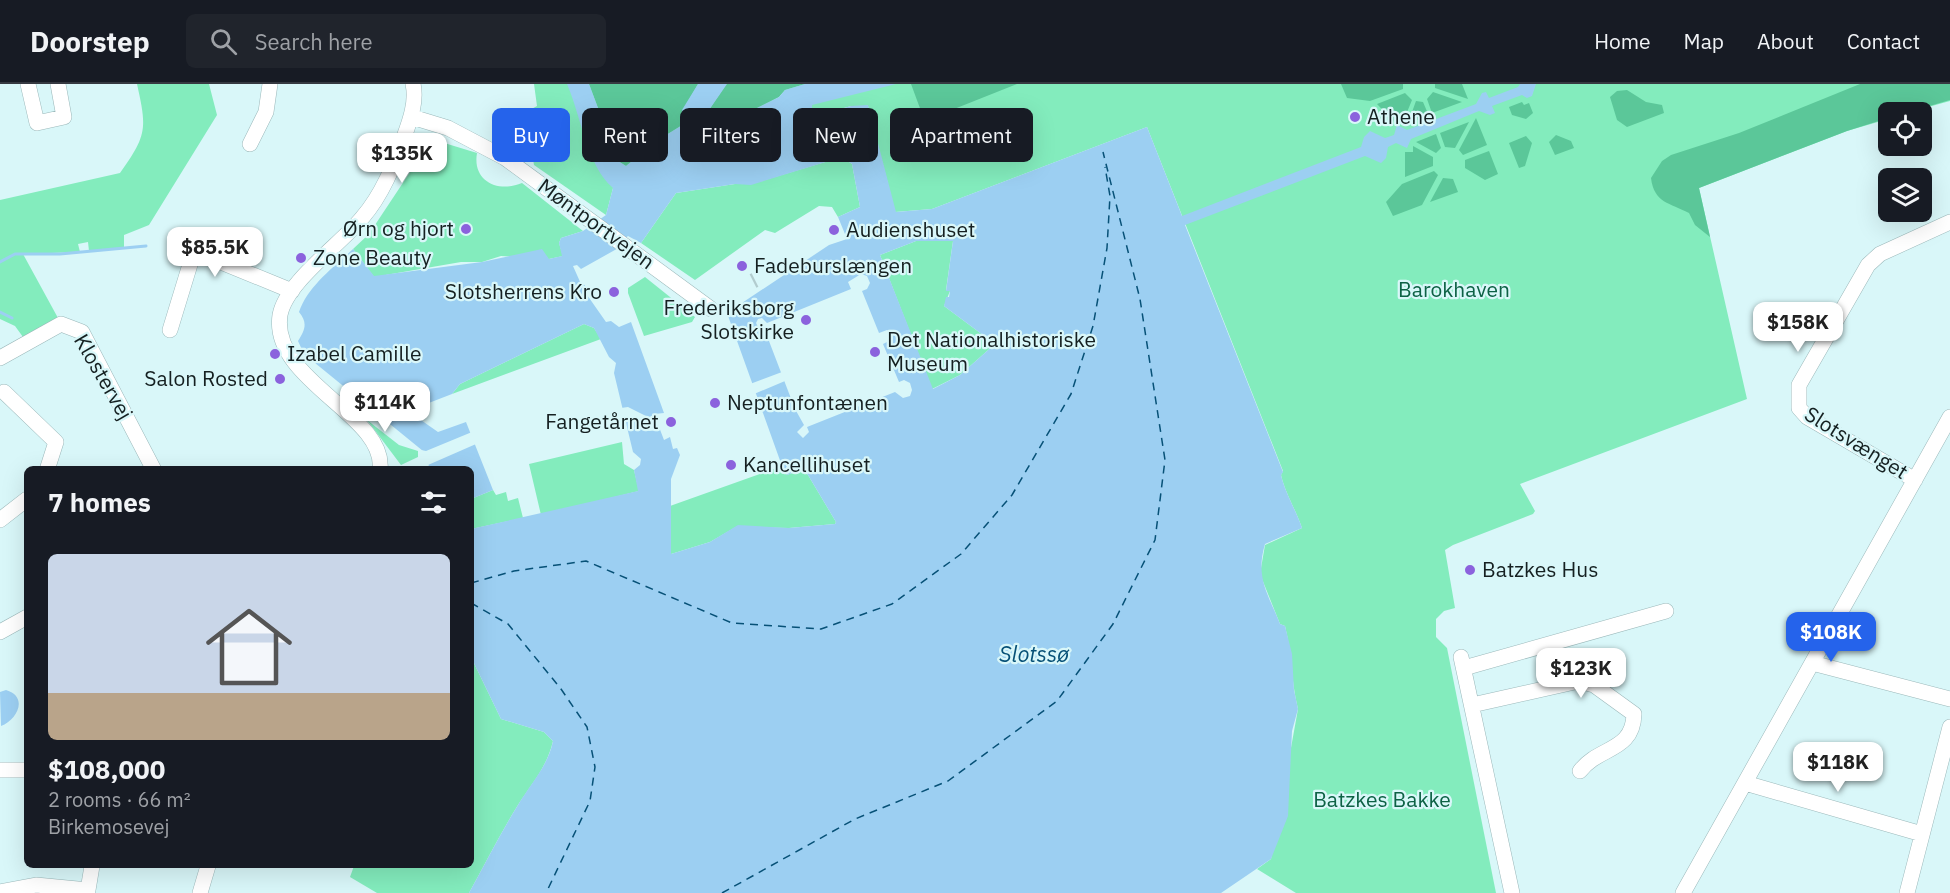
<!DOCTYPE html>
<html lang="en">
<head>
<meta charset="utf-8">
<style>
	body { margin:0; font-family:"IBM Plex Sans",sans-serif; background:#20242c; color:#f1f3f6; height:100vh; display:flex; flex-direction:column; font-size:22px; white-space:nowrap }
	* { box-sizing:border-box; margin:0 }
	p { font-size:20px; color:#9ea1a6 }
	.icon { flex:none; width:33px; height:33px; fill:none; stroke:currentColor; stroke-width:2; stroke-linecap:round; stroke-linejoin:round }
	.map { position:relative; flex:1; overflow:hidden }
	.panel { position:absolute; left:24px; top:382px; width:450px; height:402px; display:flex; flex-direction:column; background:#171b24; border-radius:9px; box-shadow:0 6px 24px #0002 }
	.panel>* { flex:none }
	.banner { position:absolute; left:492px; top:24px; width:570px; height:54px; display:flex; gap:12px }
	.fabs { position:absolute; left:1878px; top:18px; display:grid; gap:12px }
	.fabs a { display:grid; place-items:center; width:54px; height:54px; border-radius:9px; background:#171b24; box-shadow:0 6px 24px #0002; font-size:30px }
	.price { position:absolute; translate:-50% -51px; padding:0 14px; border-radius:12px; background:#fff; color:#222; font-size:20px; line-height:39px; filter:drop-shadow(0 2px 3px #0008) }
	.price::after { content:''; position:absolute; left:50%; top:36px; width:18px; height:14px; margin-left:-9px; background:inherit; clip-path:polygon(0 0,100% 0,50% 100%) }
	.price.selected { background:#2563eb; color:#fff }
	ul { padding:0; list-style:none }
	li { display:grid; align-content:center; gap:12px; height:318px; padding:0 24px }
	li+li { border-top:2px solid #363941 }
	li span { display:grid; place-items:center; height:186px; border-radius:9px; color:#555 }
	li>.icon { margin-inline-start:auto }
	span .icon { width:108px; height:108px; fill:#fffc; stroke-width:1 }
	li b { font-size:26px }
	h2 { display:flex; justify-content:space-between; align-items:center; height:72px; padding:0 24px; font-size:26px }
	.pill { padding:0 21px; border-radius:9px; background:#171b24; box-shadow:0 6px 24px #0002; font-size:21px; line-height:54px }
	.pill.selected { background:#2563eb; color:#fff }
	header { display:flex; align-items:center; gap:36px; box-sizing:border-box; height:84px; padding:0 30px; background:#171b24; border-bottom:2px solid #363941 }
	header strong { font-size:28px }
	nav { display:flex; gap:33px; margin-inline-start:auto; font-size:21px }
	.search { width:420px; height:54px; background:#20242c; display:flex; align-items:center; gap:15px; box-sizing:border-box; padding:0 21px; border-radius:9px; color:#9ea1a6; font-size:22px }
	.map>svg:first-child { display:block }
	.green { fill:#83ecbd }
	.forest { fill:#5bc799 }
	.water { fill:#9ccff2; fill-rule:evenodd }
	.pier { fill:#d9f7f9 }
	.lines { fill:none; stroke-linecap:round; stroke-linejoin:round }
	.stream { stroke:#9ccff2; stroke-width:3 }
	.ferry { stroke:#075177; stroke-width:1.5; stroke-dasharray:8 6; stroke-linecap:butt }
	.minor-tunnel { stroke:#b2ccce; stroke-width:15; stroke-dasharray:15 8; stroke-linecap:butt }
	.minor-casing { stroke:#9bb8ba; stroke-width:16 }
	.minor { stroke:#fff; stroke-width:15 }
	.poi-dot { fill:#8b62dd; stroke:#d9f7f9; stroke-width:2 }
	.labels { text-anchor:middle; stroke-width:4.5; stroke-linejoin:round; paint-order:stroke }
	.poi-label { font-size:21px; fill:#152021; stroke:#d9f7f9; text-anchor:start }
	.street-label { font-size:21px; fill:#152021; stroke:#d9f7f9 }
	.park-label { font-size:21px; fill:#0d6245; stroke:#d9f7f9 }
	.water-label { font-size:22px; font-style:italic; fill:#075177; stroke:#d9f7f9 }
</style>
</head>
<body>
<header>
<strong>Doorstep</strong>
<div class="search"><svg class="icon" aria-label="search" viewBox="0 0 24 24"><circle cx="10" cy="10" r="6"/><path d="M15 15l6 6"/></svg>Search here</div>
<nav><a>Home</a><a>Map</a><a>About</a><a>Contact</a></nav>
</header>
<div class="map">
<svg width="1950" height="809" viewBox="0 0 1950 809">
	<rect width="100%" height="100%" fill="#d9f7f9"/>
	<path class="green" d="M137,0H209L217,31L149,141L124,151V164L89,167L88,158L78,160L80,168L23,170L58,234L23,253L15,242L0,235V116L120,89C147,51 147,45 137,0Z
		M534,0H1950V17L1910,28H1888V35L1847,47L1699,104L1747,315L1520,400L1535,427L1533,430L1453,461L1445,466L1455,524L1444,527L1436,535V553L1447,564L1496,809H1296L1257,785L1271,775L1298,625C1291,598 1292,570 1285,542L1280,540L1260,490L1265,461L1302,444C1296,426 1285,409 1281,391L1283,387L1147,43L932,125L895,128L868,22H851L812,33L785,6L779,13L751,30L613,104L606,131L534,81L531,63L519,48L526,28L537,22Z
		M430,58H441L477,69C472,98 499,109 522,99L583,147L561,154L559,159L563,172L549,175L501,172L482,178H461L374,193L353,165L369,150Z
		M842,73L852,80L860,123L838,133L832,123L819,122L775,149L765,146L695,196L641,159L676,109L735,100H751Z
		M916,157H953L946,206L950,207L944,222L995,260L960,291L932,305L880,171Z
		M645,193L695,233L692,238L644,252L628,209V204Z
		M584,240L594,244L601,255L452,310L460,300Z
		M367,336L399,361L418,367V373L401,381Z
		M622,358L624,380L634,386L639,407L541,431L529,380Z
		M782,382L787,391L802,385L808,391L836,438L835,440L789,444L736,443L710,458L671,470L670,422Z
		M493,406L496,411L506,408L508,417L518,414L523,434L471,445V415Z
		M471,573L501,635L544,648L553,657C547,683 532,699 518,721C500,750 485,780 469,809H377L350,793L354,782H471Z"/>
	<path class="forest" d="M589,0H698L683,26L684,40L658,56L626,82L618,77Z
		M726,0H805L785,6L779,13L755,25L751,30L710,42L707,29Z
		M911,0H1017L934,33L921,27Z
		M1341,0H1403V5L1370,17L1347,14Z
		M1435,0H1462L1468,15L1435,4Z
		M1860,0H1950V16L1909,28H1888V34L1847,47L1699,104L1710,153L1695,141L1689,129C1670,119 1654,119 1651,94L1662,77L1671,71L1739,49Z
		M1627,6L1646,18L1662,21L1664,29L1627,43L1617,36L1610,13L1617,7Z
		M1433,8L1462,18L1432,29L1427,15Z
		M1405,9L1412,16L1403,38L1399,33L1394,38L1377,20Z
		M1416,17L1423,18L1429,32L1408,39Z
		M1522,18L1524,21L1529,19L1533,29L1526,35L1512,31L1509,23Z
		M1476,34L1487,61L1463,71L1459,66Z
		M1469,38L1455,64L1445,63L1440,49Z
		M1436,50L1441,64L1436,69L1416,58Z
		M1556,51L1571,57L1574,64L1555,71L1549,58Z
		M1526,52L1532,59L1525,82L1519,84L1509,59Z
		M1413,62L1433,73V82L1405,93V68H1413Z
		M1489,67L1498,90L1485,96L1465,84V76Z
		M1434,87L1438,91L1422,121L1393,132L1386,118L1402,100Z
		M1443,94L1453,95L1458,108L1430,118Z"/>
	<path class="water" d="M567,0H589L618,77L626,82L658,56L684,40L682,26L698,0H727L707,29L711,41L751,30L755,25L779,13L785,6L805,0H896L812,21V33L851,22L868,21L896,128L932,125L1147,43L1182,132L1361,63L1364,53L1370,47L1385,54L1394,51L1397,41L1407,46L1476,20L1482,9L1486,8L1489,14L1518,3L1520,0H1536L1532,12L1527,14L1522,11L1492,22L1495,29L1490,31L1479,27L1411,55L1407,64L1396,59L1388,63L1386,74L1381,79L1365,72L1185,141L1283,388L1281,391C1285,409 1296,426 1302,444L1265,460C1255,494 1268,509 1280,540L1285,542L1292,570L1294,606L1298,625L1292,647L1288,732L1271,775L1221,809H469C485,780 500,750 518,721C531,699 548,682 553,657L544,648L501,635L471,573V445L638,407L634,386L640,381L641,375L633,368L614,289L616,279L609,273L594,244L584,240L460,300L452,310L408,327L438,348L466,338L493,406L471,415V386L430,385L423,367L304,270L298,257C305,246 308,239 299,228C308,202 333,184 353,165L374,192L482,178L542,165L549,175L562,172L559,159L561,154L583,147L606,131L613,104C587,82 581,32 567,0ZM842,73L852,80L860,123L838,133L847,155L829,161L727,229L782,382L787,391L802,385L808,391L836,438L835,440L789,444L738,441L710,458L671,470V395L680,371L677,364L673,365L670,353L664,356L654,330L664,329L631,238L619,243L611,237L606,238L585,208V201L581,200L573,182L577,181L581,185L622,162L619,159L628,152L641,159L676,109L735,100L751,101ZM916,157H953L946,207H950L949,213H946L944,222L995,260L960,291L933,305L880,171ZM861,190L867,192L870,199L867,205L862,207L879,249L887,246L891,256L883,260L899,298L904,296L910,299L912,306L910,312L903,314L895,308L807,343L809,348L803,354L797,348L804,341L795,325L764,244L758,243L756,239L758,235L762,234L767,239L851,205L848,198Z
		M6,606C29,613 17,636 1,642L0,608Z"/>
	<path class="pier" d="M782,288L785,297L754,310L750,300Z
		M628,323L658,338L660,346L649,347L632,335L623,334L621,324Z
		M472,348L476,360L428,381L421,366L426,367Z"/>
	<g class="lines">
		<path class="stream" d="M0,178L15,170H60L146,162
			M0,228L12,234"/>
		<path class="ferry" d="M471,499L514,487L586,477L732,539L821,545L892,520L961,470L1012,411L1071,310L1093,242L1107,164L1110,112L1105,83
			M471,519L508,540L561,605L587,643L595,683L590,717L546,809
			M722,809L855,735L948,697L1057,617L1113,540L1155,456L1165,376L1140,215L1103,68"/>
		<path class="minor-tunnel" d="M753,197L755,196"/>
		<g class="minor-casing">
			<path id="minor" d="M28,0L37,39L64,33L58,0
				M412,33L448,44L505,74L711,225
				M250,60L266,28L270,0
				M170,246L192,174L204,171L292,207
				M0,274L61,240L82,248L154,386
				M4,308L56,358L47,386
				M380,386C387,331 270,297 280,231C286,198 341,160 362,134C382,111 394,81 404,53C410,37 417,17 413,0
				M1915,396L1807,333L1799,324V301L1868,181L1880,170L1950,138
				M0,436L27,415
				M0,548L27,533
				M1461,573L1512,809
				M1812,579L1950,615
				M1464,584L1666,527
				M1472,621L1579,597L1594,601L1634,630C1633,668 1599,662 1580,687
				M0,686H27
				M1745,699L1922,750
				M0,808L36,801L88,806L92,782
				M200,809L208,782
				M1683,809L1950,333
				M1907,809L1950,643"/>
		</g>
		<use href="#minor" class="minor"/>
	</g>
	<g class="poi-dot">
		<circle cx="1355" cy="33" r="6"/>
		<circle cx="466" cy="145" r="6"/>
		<circle cx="834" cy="146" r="6"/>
		<circle cx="301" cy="174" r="6"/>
		<circle cx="742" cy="182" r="6"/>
		<circle cx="614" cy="208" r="6"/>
		<circle cx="806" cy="236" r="6"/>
		<circle cx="875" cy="268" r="6"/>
		<circle cx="275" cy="270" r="6"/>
		<circle cx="280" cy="295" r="6"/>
		<circle cx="715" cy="319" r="6"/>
		<circle cx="671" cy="338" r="6"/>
		<circle cx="731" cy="381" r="6"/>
		<circle cx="1470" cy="486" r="6"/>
	</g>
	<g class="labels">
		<g class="poi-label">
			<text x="1367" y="40">Athene</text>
			<text x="454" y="152" text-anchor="end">Ørn og hjort</text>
			<text x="846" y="153">Audienshuset</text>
			<text x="313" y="181">Zone Beauty</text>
			<text x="754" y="189">Fadeburslængen</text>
			<text x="602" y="215" text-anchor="end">Slotsherrens Kro</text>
			<text x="794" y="231" text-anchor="end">Frederiksborg<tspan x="794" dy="24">Slotskirke</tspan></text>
			<text x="887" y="263">Det Nationalhistoriske<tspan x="887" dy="24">Museum</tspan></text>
			<text x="287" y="277">Izabel Camille</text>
			<text x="268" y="302" text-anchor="end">Salon Rosted</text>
			<text x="727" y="326">Neptunfontænen</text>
			<text x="659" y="345" text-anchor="end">Fangetårnet</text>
			<text x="743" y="388">Kancellihuset</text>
			<text x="1482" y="493">Batzkes Hus</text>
		</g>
		<g class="street-label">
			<text transform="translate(596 140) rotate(36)" y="7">Møntportvejen</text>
			<text transform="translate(103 293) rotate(60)" y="7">Klostervej</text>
			<text transform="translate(1856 359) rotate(32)" y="7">Slotsvænget</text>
		</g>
		<g class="park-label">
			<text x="1454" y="213">Barokhaven</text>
			<text x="1382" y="723">Batzkes Bakke</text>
		</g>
		<g class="water-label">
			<text x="1034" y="578">Slotssø</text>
		</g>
	</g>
</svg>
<div class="fabs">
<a><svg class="icon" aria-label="locate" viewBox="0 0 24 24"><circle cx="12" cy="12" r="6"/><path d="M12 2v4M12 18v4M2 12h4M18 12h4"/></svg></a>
<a><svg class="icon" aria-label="layers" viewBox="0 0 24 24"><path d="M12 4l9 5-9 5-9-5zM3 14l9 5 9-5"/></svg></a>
</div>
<b class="price" style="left:402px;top:100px">$135K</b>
<b class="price" style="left:215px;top:194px">$85.5K</b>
<b class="price" style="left:1798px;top:269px">$158K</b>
<b class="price" style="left:385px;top:349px">$114K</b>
<b class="price selected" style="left:1831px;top:579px">$108K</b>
<b class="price" style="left:1581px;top:615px">$123K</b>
<b class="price" style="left:1838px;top:709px">$118K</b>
<div class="banner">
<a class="pill selected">Buy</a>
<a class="pill">Rent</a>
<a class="pill">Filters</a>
<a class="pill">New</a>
<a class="pill">Apartment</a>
</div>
<section class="panel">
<h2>7 homes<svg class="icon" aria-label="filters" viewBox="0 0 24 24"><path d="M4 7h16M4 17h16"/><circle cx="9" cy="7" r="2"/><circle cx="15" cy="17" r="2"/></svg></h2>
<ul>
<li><span style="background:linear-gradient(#c9d6e8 75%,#b9a48a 0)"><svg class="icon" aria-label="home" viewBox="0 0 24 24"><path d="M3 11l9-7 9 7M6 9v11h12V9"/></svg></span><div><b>$108,000</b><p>2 rooms · 66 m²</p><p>Birkemosevej</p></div></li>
</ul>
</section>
</div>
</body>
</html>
